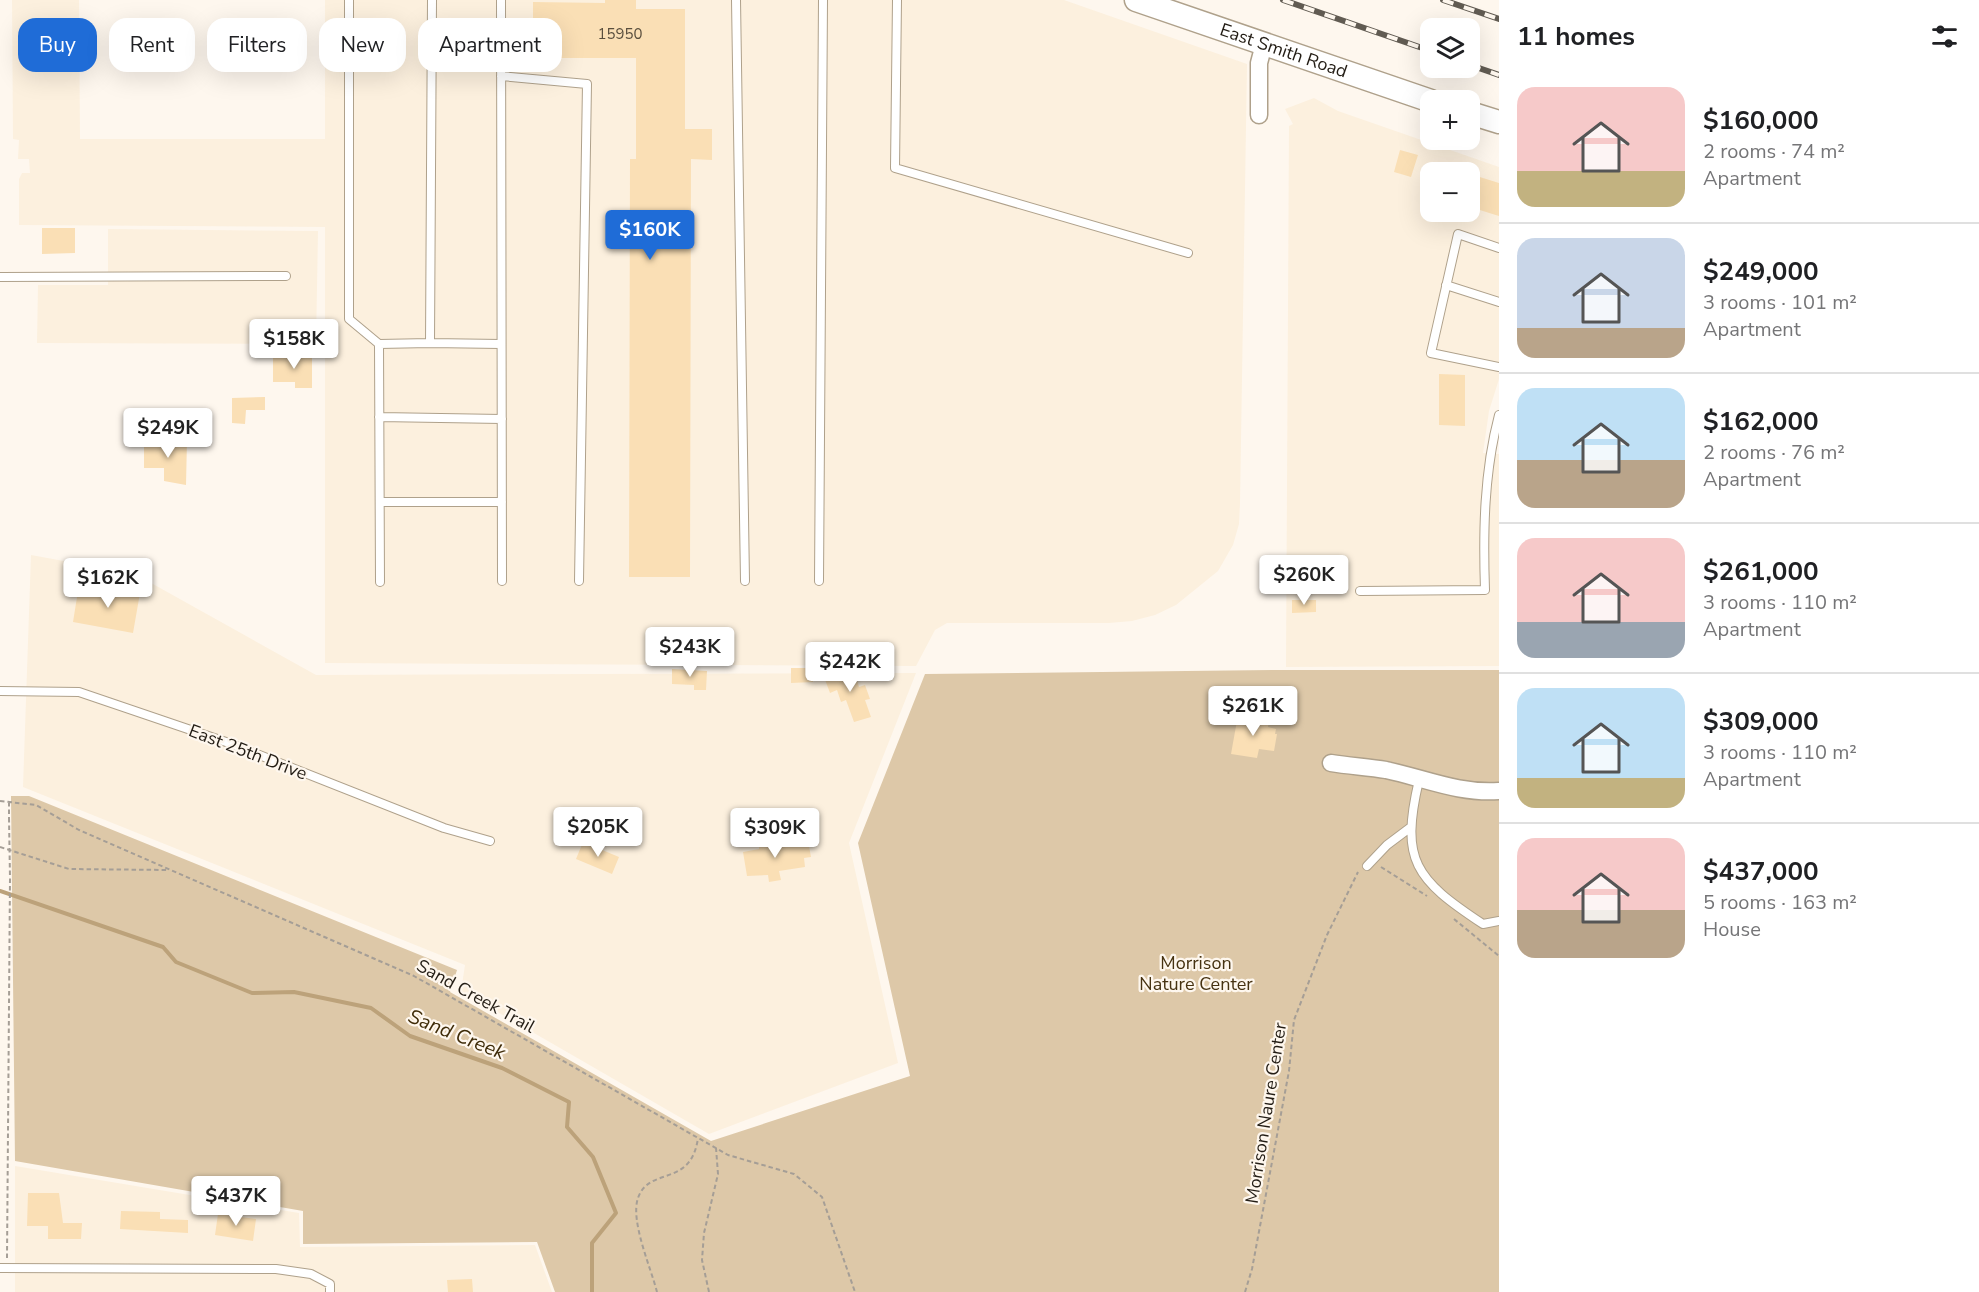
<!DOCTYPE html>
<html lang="en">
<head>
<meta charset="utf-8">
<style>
	body { margin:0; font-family:"Nunito Sans",sans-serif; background:#f6f6f6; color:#202124; height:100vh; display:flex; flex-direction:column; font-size:22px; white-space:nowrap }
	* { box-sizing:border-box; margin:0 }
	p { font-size:20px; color:#757577 }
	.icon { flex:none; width:33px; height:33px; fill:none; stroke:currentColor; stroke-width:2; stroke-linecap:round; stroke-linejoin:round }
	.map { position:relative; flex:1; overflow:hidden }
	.details { display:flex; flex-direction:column; background:#fff; width:480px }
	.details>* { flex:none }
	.banner { position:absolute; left:18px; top:18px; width:570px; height:54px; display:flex; gap:12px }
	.buttons { position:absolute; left:1420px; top:18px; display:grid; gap:12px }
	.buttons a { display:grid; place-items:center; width:60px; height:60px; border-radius:12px; background:#fff; box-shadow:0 6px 24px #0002; font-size:30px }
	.price { position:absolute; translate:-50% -51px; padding:0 14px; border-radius:6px; background:#fff; color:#222; font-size:20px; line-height:39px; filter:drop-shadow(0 2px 3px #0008) }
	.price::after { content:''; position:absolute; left:50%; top:36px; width:18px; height:14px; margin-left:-9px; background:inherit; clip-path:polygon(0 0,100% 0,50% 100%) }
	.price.selected { background:#1f6cd7; color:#fff }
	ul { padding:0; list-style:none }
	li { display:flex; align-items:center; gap:18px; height:150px; padding:0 18px }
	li+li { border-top:2px solid #e0e0e0 }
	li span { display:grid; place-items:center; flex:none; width:168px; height:120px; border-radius:18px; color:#555 }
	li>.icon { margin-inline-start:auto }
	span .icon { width:72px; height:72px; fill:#fffc; stroke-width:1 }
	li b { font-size:26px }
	h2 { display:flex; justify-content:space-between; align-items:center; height:72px; padding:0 18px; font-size:26px }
	.chip { padding:0 21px; border-radius:18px; background:#fff; box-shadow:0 6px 24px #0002; font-size:21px; line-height:54px }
	.chip.selected { background:#1f6cd7; color:#fff }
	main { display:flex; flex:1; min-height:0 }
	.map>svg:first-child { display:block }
	.built { fill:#fcf0de; fill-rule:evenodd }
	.green { fill:#ddc8a8 }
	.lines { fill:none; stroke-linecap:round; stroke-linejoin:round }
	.stream { stroke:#bca27a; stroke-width:4 }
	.building { fill:#fadfb5 }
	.lane-casing { stroke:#afa18b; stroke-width:10 }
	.street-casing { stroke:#afa18b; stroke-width:19 }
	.secondary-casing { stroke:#afa18b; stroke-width:25 }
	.path { stroke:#a59e96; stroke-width:2; stroke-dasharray:4.5 3; stroke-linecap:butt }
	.lane { stroke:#fff; stroke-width:8 }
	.street { stroke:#fff; stroke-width:16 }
	.secondary { stroke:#fff; stroke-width:22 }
	.rail-casing { stroke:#615b52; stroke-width:6 }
	.rail { stroke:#fef7ee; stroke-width:4; stroke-dasharray:11; stroke-linecap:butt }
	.path-bridge { stroke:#a59e96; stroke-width:2; stroke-dasharray:4.5 3; stroke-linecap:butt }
	.labels { text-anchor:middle; stroke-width:4.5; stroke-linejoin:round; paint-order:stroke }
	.number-label { font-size:15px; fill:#594e3d }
	.street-label { font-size:18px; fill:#231d15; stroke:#fef7ee }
	.park-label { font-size:18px; fill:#463211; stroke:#fef7ee }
	.water-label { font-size:20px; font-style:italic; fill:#3f2c09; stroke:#fef7ee }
</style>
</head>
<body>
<main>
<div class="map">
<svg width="1499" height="1292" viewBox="0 0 1499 1292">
	<rect width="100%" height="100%" fill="#fef7ee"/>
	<path class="built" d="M12,0H79L80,139H325V0H1064L1247,64L1240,503L1239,524L1233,545L1218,571L1176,605L1155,615L1132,621L1109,623H947L935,630L916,666L325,663V227L19,225V179L22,173H30L29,159H18L19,140L13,139Z
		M1314,98L1338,111L1499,167V379L1489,411L1483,453L1499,454V666L1286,667L1289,126L1293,124L1285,109ZM1431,172H1470V212H1431Z
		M108,229L318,231L316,344L37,343L38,285H108Z
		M31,555L135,574L316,675L916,673L849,843L898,1063L709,1134L461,991L465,965L23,787Z
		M15,1166L299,1213L300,1247L535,1245L552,1292H15Z"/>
	<path class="green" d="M1272,670H1499V1292H555L537,1242L303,1244V1211L15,1161L11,796H29L457,970L450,992L711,1141L910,1076L858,843L925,674Z"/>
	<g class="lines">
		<path class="stream" d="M0,891L163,947L176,962L252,993L294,992L371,1008L410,1036L502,1068L569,1102L567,1127L593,1157L616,1213L592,1243V1292"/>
	</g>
	<path class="building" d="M605,0H636V9H685V129H712V160L691,159L690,577H629L630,159H636V58H533V2L605,3Z
		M1400,150L1418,155L1411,177L1394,172Z
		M1470,174L1499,183V216L1470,207Z
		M42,228H75V253L42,254Z
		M273,356H312V388H295V382H273Z
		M1439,374L1465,375V426L1439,425Z
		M265,397V410H246L245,424L232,423V398Z
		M144,440H187L186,485L164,481V468H144Z
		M101,586L140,593L133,633L73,622L78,591L100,595Z
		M1292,600H1316V612L1292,613Z
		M853,667L859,687L865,685L870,699L865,700L871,717L854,722L846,700L841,702L837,690L830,693L824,677Z
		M791,668H813V682L791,683Z
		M672,669L707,671L706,690H694V685L672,684Z
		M1238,715L1269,721L1268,727L1276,729L1275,734H1277L1274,751L1259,749L1257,758L1231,754Z
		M772,835L774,845L787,843L788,846L801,844L809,846L811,857L804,858L805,867L779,871L781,880L769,882L768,875L747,876L743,852L759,849V838Z
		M583,842L619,857L612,874L576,859Z
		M28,1193H59L63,1223H82L81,1239H48V1226H27Z
		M121,1211L160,1212V1219L188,1220V1233L120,1229Z
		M218,1214L256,1219L253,1241L215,1235Z
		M472,1279L473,1292H448L447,1280Z"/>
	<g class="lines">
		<g class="lane-casing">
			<path id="lane" d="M349,0V319L379,344L430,343
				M432,0L430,343L501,344
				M501,0L502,581
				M736,0L745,581
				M897,0L895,168L1188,253
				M501,76L587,84L579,581
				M1499,248L1458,234L1431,353L1499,367
				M0,277L286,276
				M1446,285L1499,302
				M379,344L380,582
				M379,417L502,419
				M380,502H502
				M819,581L823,0
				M1360,591L1485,590C1483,531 1484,472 1499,415
				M0,691L79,692L229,743L444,828L490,841
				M1419,780C1400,861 1415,879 1483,924L1499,921
				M1367,866L1387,845L1411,827
				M0,1268L276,1269L311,1274L330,1284V1292"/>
		</g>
		<g class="street-casing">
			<path id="street" d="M1259,115V63L1264,44
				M1331,763C1349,766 1368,767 1386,770C1424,778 1459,794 1499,791"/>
		</g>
		<g class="secondary-casing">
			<g id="secondary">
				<path id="s1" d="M1136,0L1431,101"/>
				<path d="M1470,113L1499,122"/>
			</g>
		</g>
		<path class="path" d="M0,801L36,805L79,830L414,976L728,1155L794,1174L822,1197L855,1292
			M9,802V818
			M0,847L69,869L167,870
			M1381,867L1427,896
			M1454,919L1499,956
			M7,1258L10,878
			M657,1292C651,1268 630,1221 638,1198C649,1166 691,1188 698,1138
			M709,1292L702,1260L704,1233L718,1174L716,1148
			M1245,1292L1252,1269L1289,1071L1294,1020L1327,935L1358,872"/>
		<use href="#lane" class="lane"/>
		<use href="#street" class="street"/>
		<use href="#secondary" class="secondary"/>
		<g class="rail-casing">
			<path id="rail" d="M1283,0L1431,51
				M1443,0L1499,19
				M1470,65L1499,75"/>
		</g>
		<use href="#rail" class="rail"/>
		<path class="path-bridge" d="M9,818L10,878"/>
	</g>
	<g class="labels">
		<g class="number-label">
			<text x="620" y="39">15950</text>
		</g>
		<g class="street-label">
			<text dy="6" stroke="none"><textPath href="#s1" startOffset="156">East Smith Road</textPath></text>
			<text transform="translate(248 752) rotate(21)" y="6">East 25th Drive</text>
			<text transform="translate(476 996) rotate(29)" y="6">Sand Creek Trail</text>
			<text transform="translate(1266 1113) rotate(-81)" y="6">Morrison Naure Center</text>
		</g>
		<g class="park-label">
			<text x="1196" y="969">Morrison<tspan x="1196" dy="21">Nature Center</tspan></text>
		</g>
		<g class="water-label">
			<text transform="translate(457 1034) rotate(22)" y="7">Sand Creek</text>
		</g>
	</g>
</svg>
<div class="buttons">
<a><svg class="icon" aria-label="layers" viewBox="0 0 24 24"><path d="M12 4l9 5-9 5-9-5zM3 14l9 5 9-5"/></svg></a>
<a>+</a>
<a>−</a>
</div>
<b class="price selected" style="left:650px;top:261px">$160K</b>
<b class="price" style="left:294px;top:370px">$158K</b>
<b class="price" style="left:168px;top:459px">$249K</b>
<b class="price" style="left:1304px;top:606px">$260K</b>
<b class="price" style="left:108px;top:609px">$162K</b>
<b class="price" style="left:690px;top:678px">$243K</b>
<b class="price" style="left:850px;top:693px">$242K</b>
<b class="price" style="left:1253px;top:737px">$261K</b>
<b class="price" style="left:598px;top:858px">$205K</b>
<b class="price" style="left:775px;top:859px">$309K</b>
<b class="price" style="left:236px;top:1227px">$437K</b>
<div class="banner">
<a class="chip selected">Buy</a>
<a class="chip">Rent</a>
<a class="chip">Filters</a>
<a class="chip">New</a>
<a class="chip">Apartment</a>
</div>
</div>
<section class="details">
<h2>11 homes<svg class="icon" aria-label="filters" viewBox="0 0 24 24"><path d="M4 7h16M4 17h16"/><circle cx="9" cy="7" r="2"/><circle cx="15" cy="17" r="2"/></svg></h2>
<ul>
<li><span style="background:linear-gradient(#f6c9c9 70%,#c2b280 0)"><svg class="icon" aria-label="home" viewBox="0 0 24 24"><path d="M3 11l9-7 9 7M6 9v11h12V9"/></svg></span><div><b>$160,000</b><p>2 rooms · 74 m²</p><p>Apartment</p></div></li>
<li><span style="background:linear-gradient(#c9d6e8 75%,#b9a48a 0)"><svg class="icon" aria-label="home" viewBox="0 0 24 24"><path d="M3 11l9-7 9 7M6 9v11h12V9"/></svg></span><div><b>$249,000</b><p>3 rooms · 101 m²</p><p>Apartment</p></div></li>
<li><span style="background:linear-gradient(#bfe0f5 60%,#b9a48a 0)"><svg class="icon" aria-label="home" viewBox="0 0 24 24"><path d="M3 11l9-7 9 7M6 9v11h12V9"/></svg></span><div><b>$162,000</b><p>2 rooms · 76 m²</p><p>Apartment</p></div></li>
<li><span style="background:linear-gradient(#f6c9c9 70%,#9aa5b1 0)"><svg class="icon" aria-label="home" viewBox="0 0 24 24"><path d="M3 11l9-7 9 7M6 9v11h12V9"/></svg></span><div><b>$261,000</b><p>3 rooms · 110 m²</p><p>Apartment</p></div></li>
<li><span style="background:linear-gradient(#bfe0f5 75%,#c2b280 0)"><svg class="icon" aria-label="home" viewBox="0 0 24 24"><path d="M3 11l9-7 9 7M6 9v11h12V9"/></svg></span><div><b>$309,000</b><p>3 rooms · 110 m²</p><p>Apartment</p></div></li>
<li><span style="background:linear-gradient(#f6c9c9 60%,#b9a48a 0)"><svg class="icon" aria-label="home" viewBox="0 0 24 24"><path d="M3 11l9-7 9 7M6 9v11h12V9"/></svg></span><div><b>$437,000</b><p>5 rooms · 163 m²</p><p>House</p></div></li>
</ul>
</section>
</main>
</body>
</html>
